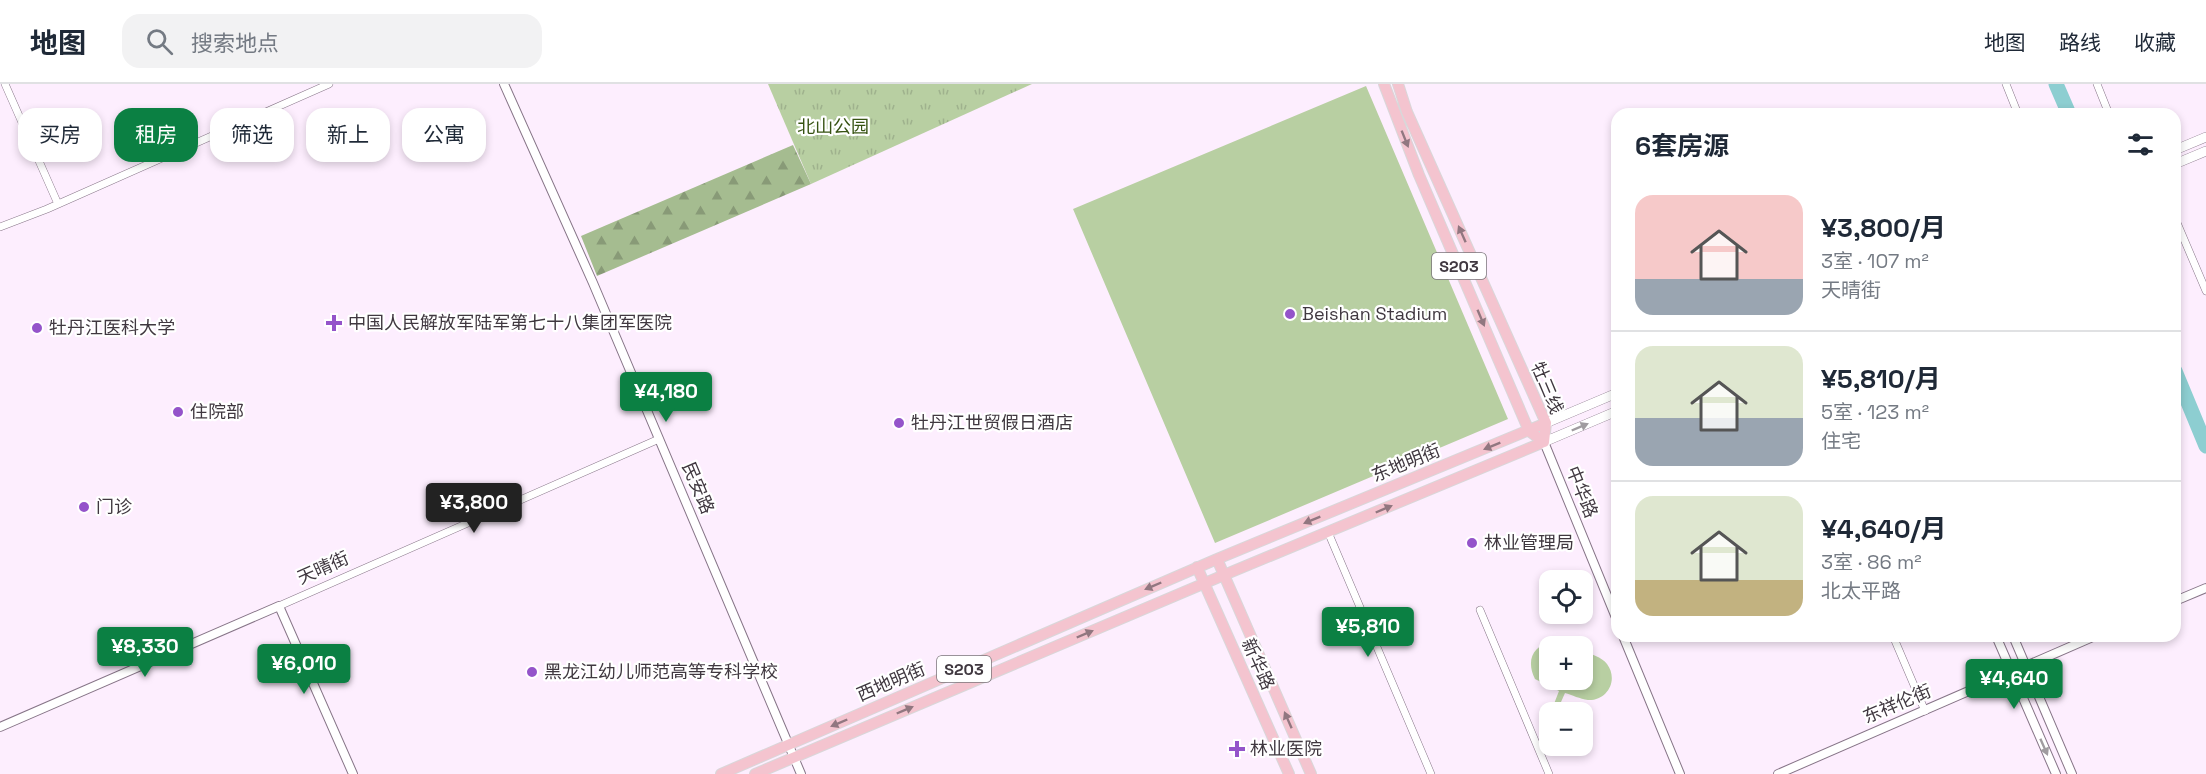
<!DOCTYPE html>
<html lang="zh">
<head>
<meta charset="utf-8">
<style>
	body { margin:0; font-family:"Space Grotesk","Noto Sans SC",sans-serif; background:#f2f2f3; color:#1f2937; height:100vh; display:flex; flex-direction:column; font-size:22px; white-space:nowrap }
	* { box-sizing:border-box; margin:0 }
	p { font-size:20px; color:#747a83 }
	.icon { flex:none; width:33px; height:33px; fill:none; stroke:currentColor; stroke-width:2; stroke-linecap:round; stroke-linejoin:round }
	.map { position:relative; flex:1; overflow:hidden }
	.details { position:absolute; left:1611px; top:24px; width:570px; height:534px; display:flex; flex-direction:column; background:#fff; border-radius:18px; box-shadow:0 3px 9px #0003 }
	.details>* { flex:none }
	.banner { position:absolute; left:18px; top:24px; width:570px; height:54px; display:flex; gap:12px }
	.controls { position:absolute; left:1539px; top:486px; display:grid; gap:12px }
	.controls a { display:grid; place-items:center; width:54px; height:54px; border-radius:12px; background:#fff; box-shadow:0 3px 9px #0003; font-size:30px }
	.price { position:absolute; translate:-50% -51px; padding:0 14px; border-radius:6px; background:#0b8043; color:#fff; font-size:20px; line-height:39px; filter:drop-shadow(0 2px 3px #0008) }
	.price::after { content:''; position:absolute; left:50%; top:36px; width:18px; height:14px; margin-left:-9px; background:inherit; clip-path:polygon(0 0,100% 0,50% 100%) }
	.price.selected { background:#222; color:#fff }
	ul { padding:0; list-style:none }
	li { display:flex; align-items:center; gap:18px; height:150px; padding:0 24px }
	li+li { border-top:2px solid #e0e1e3 }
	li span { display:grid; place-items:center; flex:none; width:168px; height:120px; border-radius:18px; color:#555 }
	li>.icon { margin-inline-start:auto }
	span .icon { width:72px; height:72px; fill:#fffc; stroke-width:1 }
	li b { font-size:26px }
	h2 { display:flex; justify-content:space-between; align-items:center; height:72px; padding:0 24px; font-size:26px }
	.pill { padding:0 21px; border-radius:18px; background:#fff; box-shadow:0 3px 9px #0003; font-size:21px; line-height:54px }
	.pill.selected { background:#0b8043; color:#fff }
	header { display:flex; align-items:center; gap:36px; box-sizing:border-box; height:84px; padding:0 30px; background:#fff; border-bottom:2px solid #e0e1e3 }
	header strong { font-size:28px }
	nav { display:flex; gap:33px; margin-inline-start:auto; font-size:21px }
	.search { width:420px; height:54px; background:#f2f2f3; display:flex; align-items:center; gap:15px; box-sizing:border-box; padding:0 21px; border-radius:18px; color:#747a83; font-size:22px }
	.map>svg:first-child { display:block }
	.grass { fill:url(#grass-tufts) }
	.forest { fill:url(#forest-firs) }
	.pitch { fill:#b8cfa2 }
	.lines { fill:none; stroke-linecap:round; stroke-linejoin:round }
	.river { stroke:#8dced1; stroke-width:15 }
	.minor-casing { stroke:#877588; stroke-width:8 }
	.tertiary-casing { stroke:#877588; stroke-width:10 }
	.secondary-casing { stroke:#877588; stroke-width:10 }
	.primary-casing { stroke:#d9d7d9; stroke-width:12 }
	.minor { stroke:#fff; stroke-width:7 }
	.tertiary { stroke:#fff; stroke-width:8 }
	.secondary { stroke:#fff; stroke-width:9 }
	.primary { stroke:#f4c4cf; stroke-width:10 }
	.oneway { fill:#917780 }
	.oneway2 { fill:#a09ca0 }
	.poi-dot { fill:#9454ca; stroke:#fff; stroke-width:2 }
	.labels { text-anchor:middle; stroke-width:4.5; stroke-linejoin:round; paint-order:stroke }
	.shield { fill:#fff; stroke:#797479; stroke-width:1.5 }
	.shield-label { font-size:16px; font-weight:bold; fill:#403840 }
	.park-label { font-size:18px; fill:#375312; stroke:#fff }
	.poi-label { font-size:18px; fill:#403840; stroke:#fff; text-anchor:start }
	.street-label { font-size:18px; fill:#403840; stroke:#fff }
</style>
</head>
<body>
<header>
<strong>地图</strong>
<div class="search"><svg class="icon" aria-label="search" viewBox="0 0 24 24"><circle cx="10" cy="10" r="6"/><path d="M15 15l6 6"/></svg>搜索地点</div>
<nav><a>地图</a><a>路线</a><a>收藏</a></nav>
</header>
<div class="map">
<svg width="2206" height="690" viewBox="0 0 2206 690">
	<defs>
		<pattern id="grass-tufts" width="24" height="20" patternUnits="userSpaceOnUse" patternTransform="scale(1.5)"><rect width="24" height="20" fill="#b8cfa2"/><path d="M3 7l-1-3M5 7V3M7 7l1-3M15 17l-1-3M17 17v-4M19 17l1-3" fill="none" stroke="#9fb28d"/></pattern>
		<pattern id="forest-firs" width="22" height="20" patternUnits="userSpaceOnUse" patternTransform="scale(1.5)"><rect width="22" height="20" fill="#a5bc90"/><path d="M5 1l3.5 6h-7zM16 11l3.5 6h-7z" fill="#889a77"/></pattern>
	</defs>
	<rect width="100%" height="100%" fill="#fdeefe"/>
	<path class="grass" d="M768,0H1032L811,100Z"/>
	<path class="forest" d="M793,61L811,100L597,192L581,152Z"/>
	<path class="pitch" d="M1366,2L1508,335L1215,459L1073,125Z
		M1553,558L1568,562H1550V596H1582L1583,567C1590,570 1602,573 1607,580C1619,596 1607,617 1588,616C1580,615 1572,611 1565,609L1557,627L1552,625L1559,607L1535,595C1526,577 1532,561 1553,558Z"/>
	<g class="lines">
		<path class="river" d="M2056,0L2069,30
			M2175,287L2206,362"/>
		<g class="minor-casing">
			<path id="minor" d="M5,0L58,120
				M2006,0L2018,30
				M2097,0L2109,30
				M2175,134L2206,207
				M0,143L47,125L329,0
				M1328,448L1431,690
				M279,522L659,355
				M1480,526L1549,690
				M1893,552L1925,627"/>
		</g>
		<g class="tertiary-casing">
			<path id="tertiary" d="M504,0L593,199L801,690
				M1544,358L1617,536
				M2175,517L2206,504
				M1623,552L1680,690
				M1996,552L2056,690
				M2013,552L2072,690
				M0,643L279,522L353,690
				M1778,690L2095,552"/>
		</g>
		<g class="secondary-casing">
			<path id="secondary" d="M2175,66L2206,53
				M2175,80L2206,67
				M1546,339L1617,309
				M1544,358L1617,327"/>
		</g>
		<g class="primary-casing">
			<path id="primary" d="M1384,0L1419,91L1529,347L1544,358
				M1398,0L1407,28L1546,339L1544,358
				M1217,475L1311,690
				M1197,483L1289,690
				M721,690L1217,475L1546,339
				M755,690L1224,491L1544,358"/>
		</g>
		<use href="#minor" class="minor"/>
		<use href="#tertiary" class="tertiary"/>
		<use href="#secondary" class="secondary"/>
		<use href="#primary" class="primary"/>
	</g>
	<defs><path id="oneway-solid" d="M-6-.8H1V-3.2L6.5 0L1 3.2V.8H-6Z" transform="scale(1.5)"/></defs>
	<g class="oneway">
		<use href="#oneway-solid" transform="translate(1405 55) rotate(68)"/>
		<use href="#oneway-solid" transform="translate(1462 150) rotate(-114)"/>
		<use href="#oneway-solid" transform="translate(1481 234) rotate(67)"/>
		<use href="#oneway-solid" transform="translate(1492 362) rotate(158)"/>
		<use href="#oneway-solid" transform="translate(1384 425) rotate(-23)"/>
		<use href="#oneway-solid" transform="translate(1312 436) rotate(158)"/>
		<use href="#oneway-solid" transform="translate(1153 502) rotate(157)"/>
		<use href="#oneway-solid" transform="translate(1085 550) rotate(-23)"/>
		<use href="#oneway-solid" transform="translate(905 626) rotate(-23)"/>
		<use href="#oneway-solid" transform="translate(1288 636) rotate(-114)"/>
		<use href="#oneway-solid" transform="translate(839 639) rotate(157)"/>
	</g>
	<g class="oneway2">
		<use href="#oneway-solid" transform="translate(1580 343) rotate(-23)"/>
		<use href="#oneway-solid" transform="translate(2044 663) rotate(66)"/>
	</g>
	<g class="poi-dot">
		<circle cx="1290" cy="230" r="6"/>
		<path d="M331 230h6v6h6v6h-6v6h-6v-6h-6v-6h6z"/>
		<circle cx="37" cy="244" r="6"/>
		<circle cx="178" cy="328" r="6"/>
		<circle cx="899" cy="339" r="6"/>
		<circle cx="84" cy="423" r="6"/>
		<circle cx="1472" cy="459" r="6"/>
		<circle cx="532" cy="588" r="6"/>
		<path d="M1234 656h6v6h6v6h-6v6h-6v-6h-6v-6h6z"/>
	</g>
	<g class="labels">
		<g class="shield">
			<rect x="1432" y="169" width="54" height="26" rx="4.5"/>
			<rect x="937" y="572" width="54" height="26" rx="4.5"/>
		</g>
		<g class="shield-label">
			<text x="1459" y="188">S203</text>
			<text x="964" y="591">S203</text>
		</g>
		<g class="park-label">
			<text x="833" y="49">北山公园</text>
		</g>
		<g class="poi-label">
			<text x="1302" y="236">Beishan Stadium</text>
			<text x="348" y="245">中国人民解放军陆军第七十八集团军医院</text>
			<text x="49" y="250">牡丹江医科大学</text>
			<text x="190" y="334">住院部</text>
			<text x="911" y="345">牡丹江世贸假日酒店</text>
			<text x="96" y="429">门诊</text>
			<text x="1484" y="465">林业管理局</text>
			<text x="544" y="594">黑龙江幼儿师范高等专科学校</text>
			<text x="1250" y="671">林业医院</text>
		</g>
		<g class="street-label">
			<text transform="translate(1547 304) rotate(67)" y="6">牡三线</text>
			<text transform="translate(1406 379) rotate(-22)" y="6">东地明街</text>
			<text transform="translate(698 404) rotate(67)" y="6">民安路</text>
			<text transform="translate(1582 408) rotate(68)" y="6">中华路</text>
			<text transform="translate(323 484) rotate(-24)" y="6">天晴街</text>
			<text transform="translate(1258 580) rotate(66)" y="6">新华路</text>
			<text transform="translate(891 598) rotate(-23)" y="6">西地明街</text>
			<text transform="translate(1897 620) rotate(-23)" y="6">东祥伦街</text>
		</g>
	</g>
</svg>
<div class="controls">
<a><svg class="icon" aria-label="locate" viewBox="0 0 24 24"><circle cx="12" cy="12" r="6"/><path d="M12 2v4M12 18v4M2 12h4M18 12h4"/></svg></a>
<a>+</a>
<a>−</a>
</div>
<b class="price" style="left:666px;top:339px">¥4,180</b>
<b class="price selected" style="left:474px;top:450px">¥3,800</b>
<b class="price" style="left:1368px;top:574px">¥5,810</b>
<b class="price" style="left:145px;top:594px">¥8,330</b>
<b class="price" style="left:304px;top:611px">¥6,010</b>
<b class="price" style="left:2014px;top:626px">¥4,640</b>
<div class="banner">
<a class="pill">买房</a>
<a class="pill selected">租房</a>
<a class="pill">筛选</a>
<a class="pill">新上</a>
<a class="pill">公寓</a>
</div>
<section class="details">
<h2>6套房源<svg class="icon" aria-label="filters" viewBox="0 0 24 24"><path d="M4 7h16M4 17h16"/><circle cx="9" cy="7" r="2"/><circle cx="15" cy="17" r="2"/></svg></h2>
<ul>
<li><span style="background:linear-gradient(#f6c9c9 70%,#9aa5b1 0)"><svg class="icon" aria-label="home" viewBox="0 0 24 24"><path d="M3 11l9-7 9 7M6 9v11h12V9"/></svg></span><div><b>¥3,800/月</b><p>3室 · 107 m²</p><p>天晴街</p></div></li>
<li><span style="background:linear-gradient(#dfe7d0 60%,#9aa5b1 0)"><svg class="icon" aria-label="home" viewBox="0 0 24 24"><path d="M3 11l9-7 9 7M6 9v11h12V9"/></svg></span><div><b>¥5,810/月</b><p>5室 · 123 m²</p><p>住宅</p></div></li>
<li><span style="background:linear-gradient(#dfe7d0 70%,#c2b280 0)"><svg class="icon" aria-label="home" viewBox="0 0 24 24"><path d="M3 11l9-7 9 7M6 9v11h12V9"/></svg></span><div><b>¥4,640/月</b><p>3室 · 86 m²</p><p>北太平路</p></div></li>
</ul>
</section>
</div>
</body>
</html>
